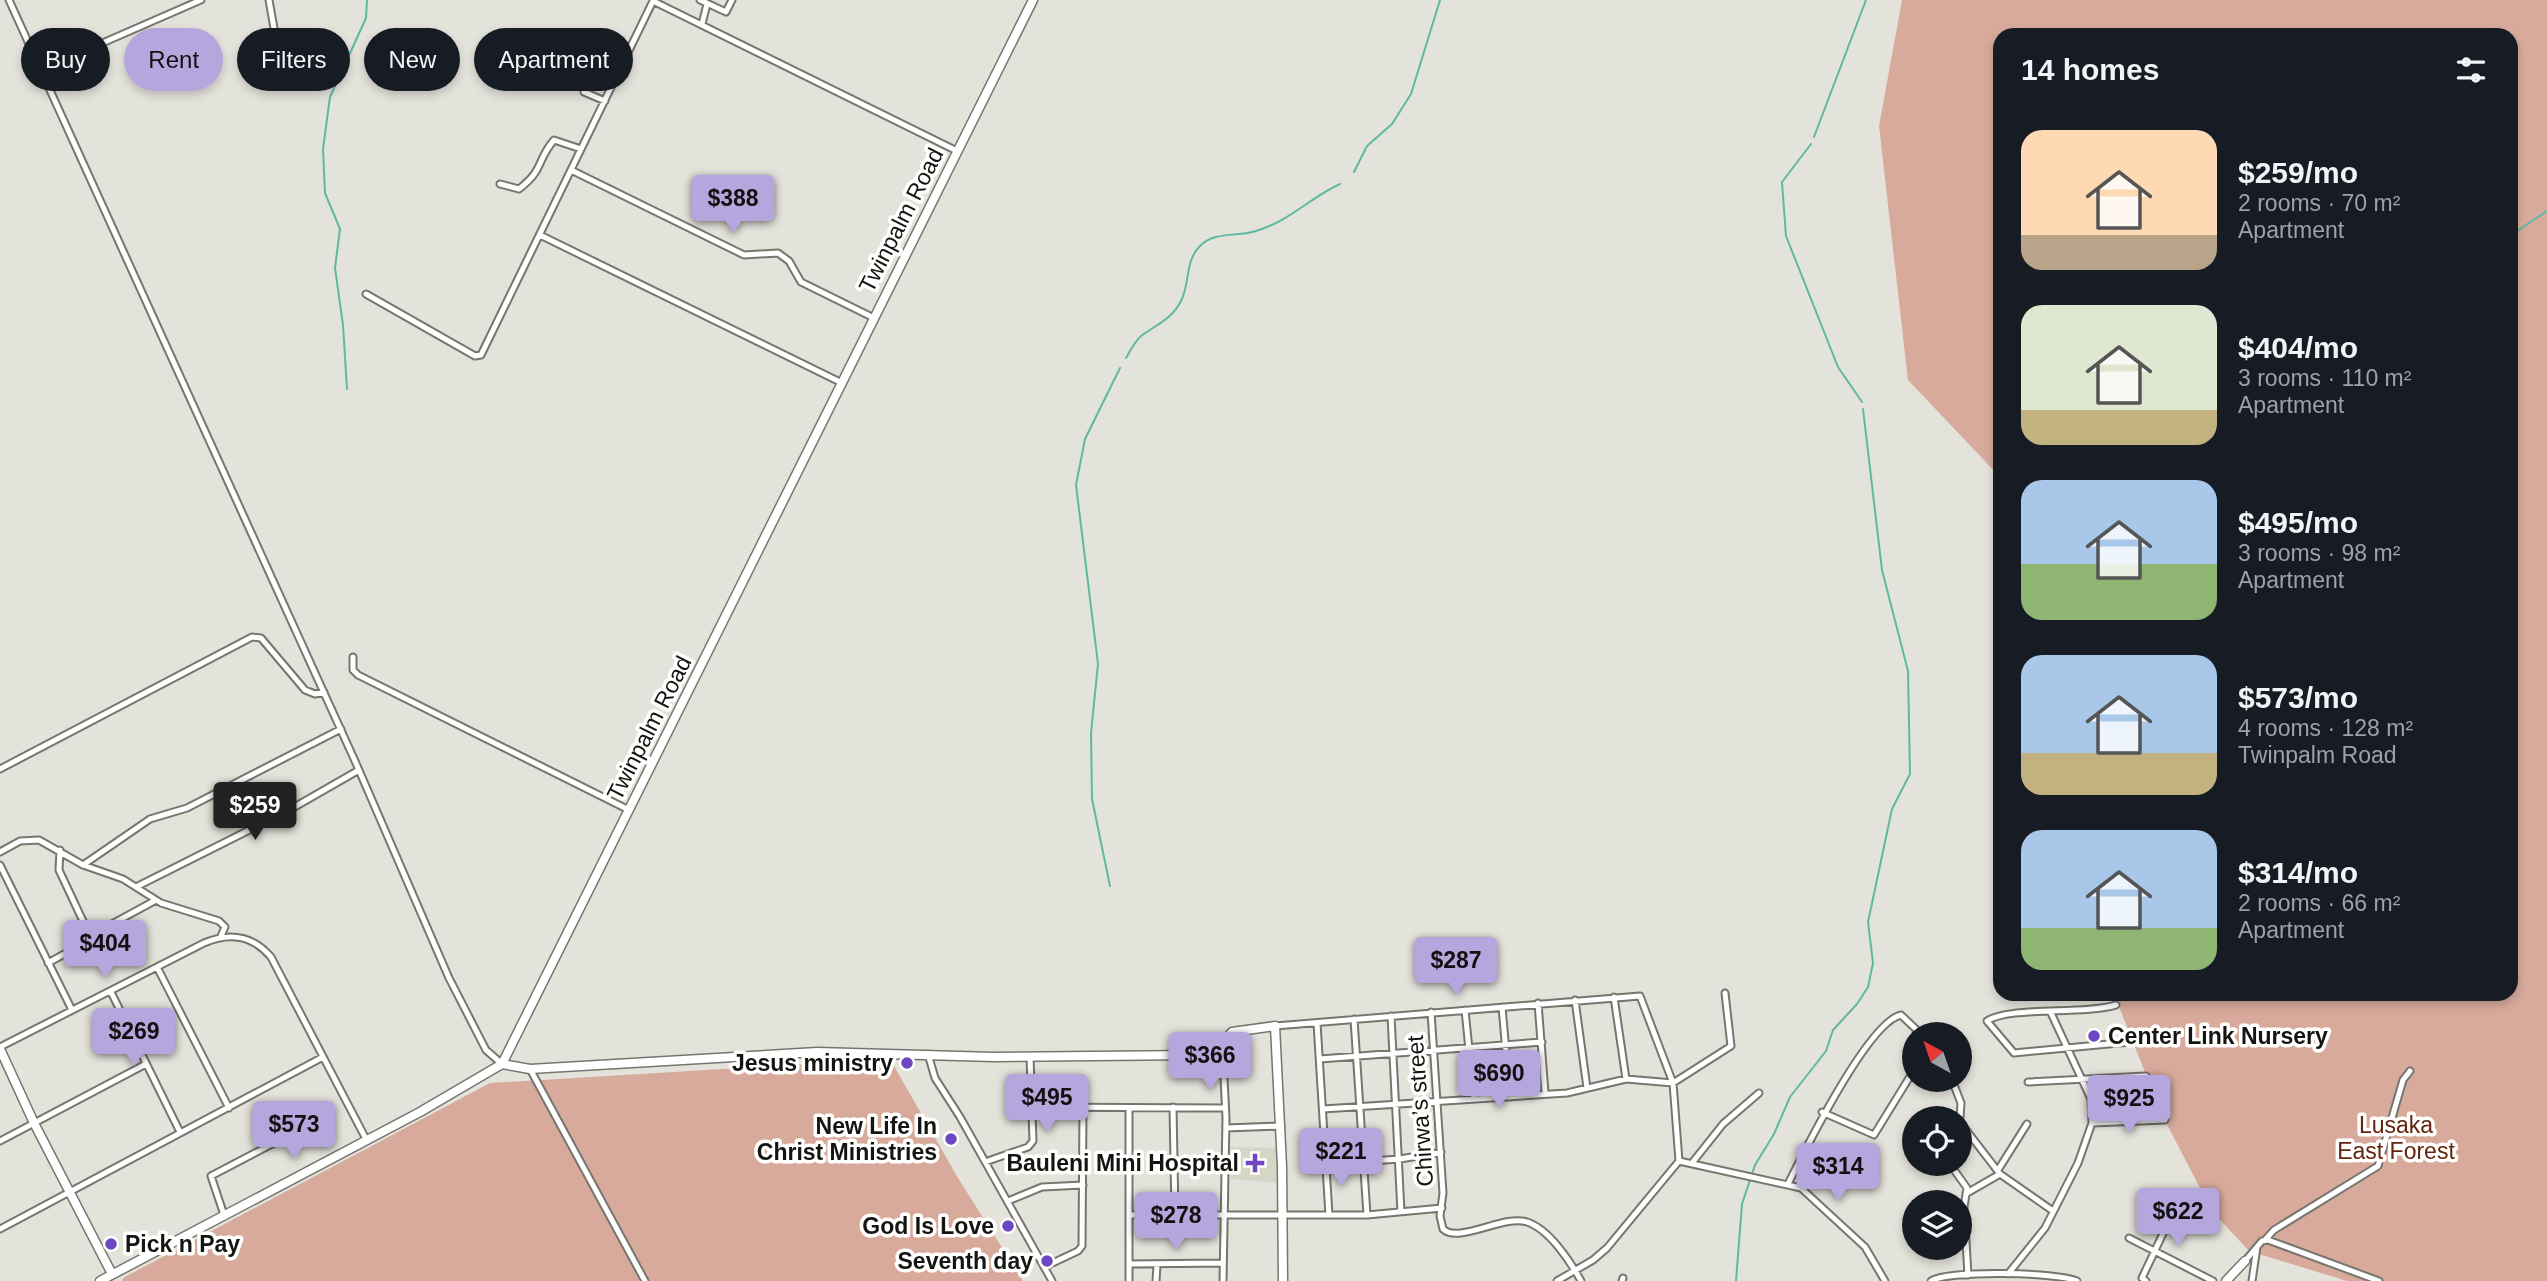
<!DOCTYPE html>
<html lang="en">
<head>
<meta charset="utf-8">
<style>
	body { margin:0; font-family:Helvetica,sans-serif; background:#242831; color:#f1f3f6; height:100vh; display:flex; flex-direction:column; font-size:26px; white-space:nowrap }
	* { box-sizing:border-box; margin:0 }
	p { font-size:23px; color:#9ea1a6 }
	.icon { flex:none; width:38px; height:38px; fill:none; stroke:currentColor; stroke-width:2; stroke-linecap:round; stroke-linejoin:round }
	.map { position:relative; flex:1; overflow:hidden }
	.sheet { position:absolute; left:1993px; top:28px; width:525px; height:973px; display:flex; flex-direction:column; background:#171b24; border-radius:21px; box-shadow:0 4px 10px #0003 }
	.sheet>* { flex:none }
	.guide { position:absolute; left:21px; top:28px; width:665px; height:63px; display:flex; gap:14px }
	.needle { width:46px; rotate:320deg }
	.buttons { position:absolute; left:1902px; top:1022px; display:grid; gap:14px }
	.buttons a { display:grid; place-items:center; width:70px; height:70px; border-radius:50%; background:#171b24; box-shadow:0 4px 10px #0003; font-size:35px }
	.price { position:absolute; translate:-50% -60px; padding:0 16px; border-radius:7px; background:#b6a6de; color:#111; font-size:23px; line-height:46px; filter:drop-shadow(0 2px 4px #0008) }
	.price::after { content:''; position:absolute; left:50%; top:42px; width:21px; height:16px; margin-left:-10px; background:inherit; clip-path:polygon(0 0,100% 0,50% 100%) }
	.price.on { background:#222; color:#fff }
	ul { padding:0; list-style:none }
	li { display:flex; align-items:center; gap:21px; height:175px; padding:0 28px }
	li span { display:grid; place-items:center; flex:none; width:196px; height:140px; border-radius:21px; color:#555 }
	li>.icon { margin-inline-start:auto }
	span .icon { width:84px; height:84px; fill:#fffc; stroke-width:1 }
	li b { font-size:30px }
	h2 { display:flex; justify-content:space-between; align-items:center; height:84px; padding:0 28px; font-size:30px }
	.pill { padding:0 24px; border-radius:32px; background:#171b24; box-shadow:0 4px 10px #0003; font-size:24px; line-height:63px }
	.pill.on { background:#b6a6de; color:#111 }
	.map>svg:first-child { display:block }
	.built { fill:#d6d6c7 }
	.green { fill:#d7aa9c }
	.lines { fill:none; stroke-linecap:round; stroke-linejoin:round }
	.stream { stroke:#60b8a2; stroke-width:2 }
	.street-casing { stroke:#76766f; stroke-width:9 }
	.secondary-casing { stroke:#76766f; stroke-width:11 }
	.street { stroke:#fff; stroke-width:5 }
	.secondary { stroke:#fff; stroke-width:8 }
	.poi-dot { fill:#6f48c1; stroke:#fffffe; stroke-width:2.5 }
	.labels { text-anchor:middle; stroke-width:7; stroke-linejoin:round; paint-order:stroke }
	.street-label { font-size:23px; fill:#141412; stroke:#fffffe }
	.poi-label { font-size:23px; font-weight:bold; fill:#141412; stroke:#fffffe; text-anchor:end }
	.park-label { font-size:23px; fill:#63230f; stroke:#fffffe }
</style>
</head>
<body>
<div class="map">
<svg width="2547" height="1281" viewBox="0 0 2547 1281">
	<rect width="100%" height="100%" fill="#e3e3db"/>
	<path class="built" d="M1231,1147L1279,1148L1278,1183L1231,1179Z"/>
	<path class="green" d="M1902,0H2547V1281H2347L2249,1251L2212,1211L2162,1115L2114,994H2511V35H2000V477L1908,380L1879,126Z
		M890,1059L958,1178L1023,1281H122L123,1278L490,1083Z"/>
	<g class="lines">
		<path class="stream" d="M1814,137L1866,0
			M1811,144L1782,182L1786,236L1838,367L1862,402
			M1354,172L1367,146L1392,124L1411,94L1440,0
			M2511,235L2547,211
			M1126,358C1130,351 1135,341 1141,336C1156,325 1172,319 1181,301C1190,284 1185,260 1200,246C1214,231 1238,237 1256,231C1288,222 1311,197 1340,184
			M347,389L343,325L335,268L340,229L325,193L323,149L330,97L366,18L367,0
			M1110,886L1092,799L1091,733L1098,664L1076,485L1085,439L1120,368
			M1736,1281L1742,1204L1755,1165L1774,1134L1790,1097L1826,1051L1833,1030L1857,1004L1868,987L1873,963L1868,922L1892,809L1910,774L1908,671L1882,570L1863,409"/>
		<g class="street-casing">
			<path id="street" d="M9,0L355,761L449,978L486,1050L502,1064
				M269,0L278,51
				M700,0L726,12L732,0
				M702,24L707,4
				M40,67L75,55L201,0
				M584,92L605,101
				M571,170L744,255L778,253L789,261L801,282L874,318
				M500,184L519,189C545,169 536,161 554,140L581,149
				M540,235L842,383
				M366,294L475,356L481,355L653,1L957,151
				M353,657V670L358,675L629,810
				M0,769L252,637L261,638L305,690L315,694L324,692
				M0,852L20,841L39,840L83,865L123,879L161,903L219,921L225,927L221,936
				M0,865L72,1010
				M83,865L150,819L187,808L341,729
				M136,887L291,809L359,770
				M90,936L156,900
				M48,963L86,942L90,936L59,870L60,850
				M157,967L229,1108
				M111,992L180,1132
				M1614,997L1626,1079
				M1575,1000L1587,1088
				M1538,1003L1545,1093
				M2116,1005C2083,1015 2008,1006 1987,1021L2014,1053L2130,1042
				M1502,1007L1510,1097
				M1465,1010L1474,1099
				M1431,1012L1443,1193L1440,1216L1443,1229C1458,1244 1505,1214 1527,1222C1549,1229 1570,1261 1581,1281
				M1391,1016L1401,1212
				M1354,1019L1367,1215
				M1317,1023L1329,1215
				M1275,1026L1640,996L1673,1083L1679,1161L1607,1248L1593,1260L1557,1281
				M0,1047L204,943C230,932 252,935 271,957L366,1139
				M1219,1049L1223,1058L1226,1118L1223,1281
				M928,1054L935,1078L960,1117L1052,1281
				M1320,1059L1542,1042
				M530,1069L645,1281
				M1952,1080L1961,1103L1960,1118
				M2028,1082L2146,1076
				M1032,1107L1224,1108
				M1173,1107L1175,1215
				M1323,1109L1567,1093L1626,1079L1673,1083L1731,1046L1725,993
				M1822,1112L1874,1135L1914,1070
				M1960,1122L2000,1174L2053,1211
				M2092,1123L2165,1120
				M1226,1128L1281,1126
				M0,1141L146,1064
				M1679,1161L1801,1188L1865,1247L1885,1281
				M985,1162L1028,1147L1033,1141L1030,1057
				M1692,1163L1723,1124L1759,1093
				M1326,1164L1400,1159L1441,1152
				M1952,1167L1967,1188L1964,1207L1968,1275
				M1998,1170L2027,1124
				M1788,1184C1804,1152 1868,1022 1901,1015L1921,1034
				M1967,1193L2000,1174
				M1008,1201L1042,1187L1083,1185
				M224,1215L211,1176L295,1132
				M1129,1215H1367L1442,1208
				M0,1229L323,1057
				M2129,1238L2213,1281
				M2265,1240L2274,1230L2378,1166L2403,1080L2410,1071
				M2245,1261L2262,1241L2268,1240L2379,1281
				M1129,1264L1223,1263
				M1044,1267L1078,1251L1082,1246L1083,1107
				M2008,1274L2045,1228L2078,1163L2092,1123L2091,1099L2051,1013
				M1129,1281V1108
				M1156,1281L1157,1265
				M1622,1281L1623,1278
				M1931,1281C1948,1270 2058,1272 2077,1281
				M2146,1281L2142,1278L2167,1225
				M2252,1281L2257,1247"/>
		</g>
		<g class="secondary-casing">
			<path id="secondary" d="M0,1049L34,1123L112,1274
				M502,1064L530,1069L817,1052L994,1057L1195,1055L1216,1052L1232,1032L1275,1026L1282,1166L1283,1281
				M100,1281L420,1112L502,1064L1033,0
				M2226,1281L2245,1261"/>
		</g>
		<use href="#street" class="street"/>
		<use href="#secondary" class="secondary"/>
	</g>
	<g class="poi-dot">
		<circle cx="2094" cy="1036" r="7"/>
		<circle cx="907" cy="1063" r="7"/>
		<circle cx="951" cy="1139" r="7"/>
		<path d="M1251.5 1152.5h7v7h7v7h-7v7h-7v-7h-7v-7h7z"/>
		<circle cx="1008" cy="1226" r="7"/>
		<circle cx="111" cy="1244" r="7"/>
		<circle cx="1047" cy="1261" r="7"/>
	</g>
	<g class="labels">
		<g class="street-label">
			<text transform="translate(901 220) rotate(-63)" y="8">Twinpalm Road</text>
			<text transform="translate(649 728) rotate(-63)" y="8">Twinpalm Road</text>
			<text transform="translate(1420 1111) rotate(-94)" y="8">Chirwa’s street</text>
		</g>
		<g class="poi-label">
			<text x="2108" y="1044" text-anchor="start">Center Link Nursery</text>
			<text x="893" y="1071">Jesus ministry</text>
			<text x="937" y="1134">New Life In<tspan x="937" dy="26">Christ Ministries</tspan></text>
			<text x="1239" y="1171">Bauleni Mini Hospital</text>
			<text x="994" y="1234">God Is Love</text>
			<text x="125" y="1252" text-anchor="start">Pick n Pay</text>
			<text x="1033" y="1269">Seventh day</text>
		</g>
		<g class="park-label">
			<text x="2396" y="1133">Lusaka<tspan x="2396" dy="26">East Forest</tspan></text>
		</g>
	</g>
</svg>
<div class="buttons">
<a><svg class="needle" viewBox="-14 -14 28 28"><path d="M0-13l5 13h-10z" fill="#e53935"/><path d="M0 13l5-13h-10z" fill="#9ea1a6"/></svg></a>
<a><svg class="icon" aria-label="locate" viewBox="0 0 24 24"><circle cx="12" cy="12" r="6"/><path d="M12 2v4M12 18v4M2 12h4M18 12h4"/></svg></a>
<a><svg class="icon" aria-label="layers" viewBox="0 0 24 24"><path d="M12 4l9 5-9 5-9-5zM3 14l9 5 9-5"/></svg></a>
</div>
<b class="price" style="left:733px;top:235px">$388</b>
<b class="price on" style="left:255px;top:842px">$259</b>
<b class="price" style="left:105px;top:980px">$404</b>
<b class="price" style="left:1456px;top:997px">$287</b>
<b class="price" style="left:134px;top:1068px">$269</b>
<b class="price" style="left:1210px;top:1092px">$366</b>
<b class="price" style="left:1499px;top:1110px">$690</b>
<b class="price" style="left:1047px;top:1134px">$495</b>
<b class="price" style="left:2129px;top:1135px">$925</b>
<b class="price" style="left:294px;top:1161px">$573</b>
<b class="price" style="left:1341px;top:1188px">$221</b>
<b class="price" style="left:1838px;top:1203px">$314</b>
<b class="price" style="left:2178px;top:1248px">$622</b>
<b class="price" style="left:1176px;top:1252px">$278</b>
<div class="guide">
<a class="pill">Buy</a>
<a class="pill on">Rent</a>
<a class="pill">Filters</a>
<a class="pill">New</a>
<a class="pill">Apartment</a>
</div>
<section class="sheet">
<h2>14 homes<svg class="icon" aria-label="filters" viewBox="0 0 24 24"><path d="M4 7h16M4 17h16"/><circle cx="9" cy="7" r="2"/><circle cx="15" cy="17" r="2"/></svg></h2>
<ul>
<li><span style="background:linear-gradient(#ffd9b3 75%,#b9a48a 0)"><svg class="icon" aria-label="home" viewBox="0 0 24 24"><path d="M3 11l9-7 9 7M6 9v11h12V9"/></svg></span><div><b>$259/mo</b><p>2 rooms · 70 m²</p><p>Apartment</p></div></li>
<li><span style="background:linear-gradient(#dfe7d0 75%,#c2b280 0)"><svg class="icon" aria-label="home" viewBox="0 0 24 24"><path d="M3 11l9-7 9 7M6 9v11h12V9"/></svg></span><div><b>$404/mo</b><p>3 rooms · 110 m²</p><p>Apartment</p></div></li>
<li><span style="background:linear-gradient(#a9c7e8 60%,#8fb573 0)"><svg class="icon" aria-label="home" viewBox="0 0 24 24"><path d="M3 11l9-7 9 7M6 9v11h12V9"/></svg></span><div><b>$495/mo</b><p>3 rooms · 98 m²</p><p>Apartment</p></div></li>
<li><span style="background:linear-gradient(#a9c7e8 70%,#c2b280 0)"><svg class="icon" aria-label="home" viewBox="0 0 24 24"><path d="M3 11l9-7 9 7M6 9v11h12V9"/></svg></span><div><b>$573/mo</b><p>4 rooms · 128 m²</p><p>Twinpalm Road</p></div></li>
<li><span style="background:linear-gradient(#a9c7e8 70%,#8fb573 0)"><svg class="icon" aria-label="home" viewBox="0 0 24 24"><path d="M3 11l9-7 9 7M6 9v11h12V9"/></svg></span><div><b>$314/mo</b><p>2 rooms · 66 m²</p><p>Apartment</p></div></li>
</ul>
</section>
</div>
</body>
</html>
